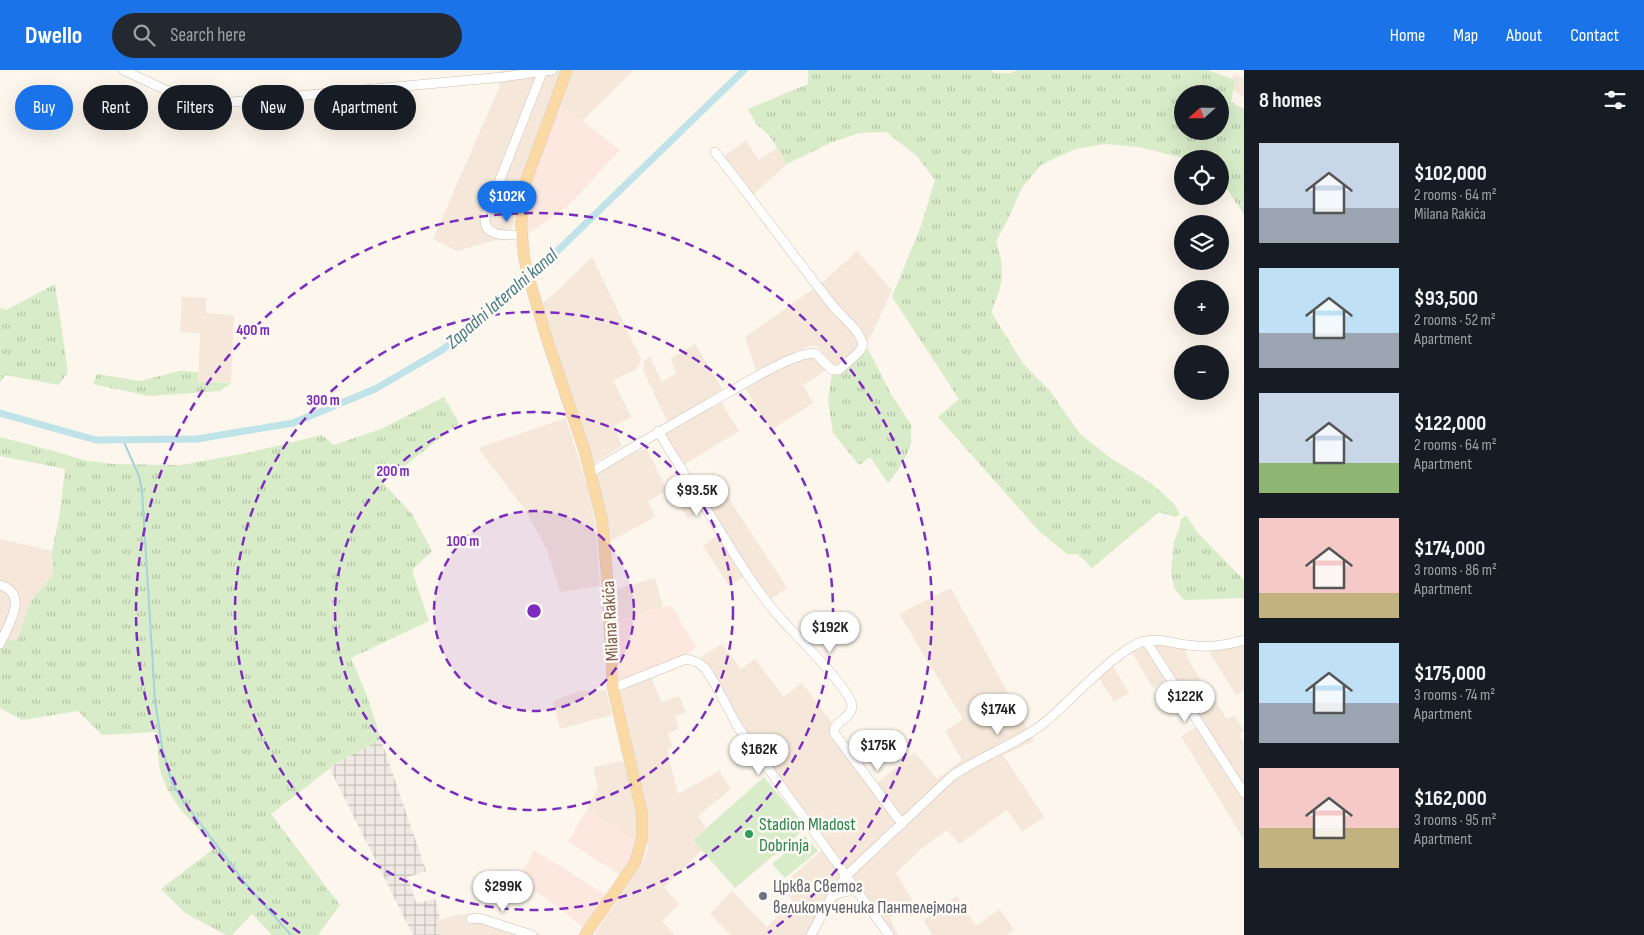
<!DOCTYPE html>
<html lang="en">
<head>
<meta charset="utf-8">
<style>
	body { margin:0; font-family:"Sofia Sans Condensed",sans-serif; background:#242831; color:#f1f3f6; height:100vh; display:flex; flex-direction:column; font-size:19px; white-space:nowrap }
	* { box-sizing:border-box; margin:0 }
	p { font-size:16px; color:#9ea1a6 }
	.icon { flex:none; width:28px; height:28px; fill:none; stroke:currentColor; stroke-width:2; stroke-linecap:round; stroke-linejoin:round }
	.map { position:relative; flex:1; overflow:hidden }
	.details { display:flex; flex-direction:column; background:#171b24; width:400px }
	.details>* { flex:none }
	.top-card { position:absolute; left:15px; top:15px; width:475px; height:45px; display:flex; gap:10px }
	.needle { width:32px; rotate:249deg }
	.buttons { position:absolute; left:1174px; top:15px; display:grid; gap:10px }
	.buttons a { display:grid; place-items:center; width:55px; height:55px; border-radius:50%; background:#171b24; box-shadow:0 5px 20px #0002; font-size:25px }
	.price { position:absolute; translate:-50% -42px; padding:0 11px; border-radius:18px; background:#fff; color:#222; font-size:16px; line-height:32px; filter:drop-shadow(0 1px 2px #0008) }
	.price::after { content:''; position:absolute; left:50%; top:30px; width:15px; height:11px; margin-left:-8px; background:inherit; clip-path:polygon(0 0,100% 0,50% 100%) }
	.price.selected { background:#1a73e8; color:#fff }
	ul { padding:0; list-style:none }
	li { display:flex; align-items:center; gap:15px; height:125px; padding:0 15px }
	li span { display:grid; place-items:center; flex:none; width:140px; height:100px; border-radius:0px; color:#555 }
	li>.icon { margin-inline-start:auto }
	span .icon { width:60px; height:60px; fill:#fffc; stroke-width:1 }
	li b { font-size:21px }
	h2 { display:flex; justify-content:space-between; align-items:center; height:60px; padding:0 15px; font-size:21px }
	.pill { padding:0 18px; border-radius:22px; background:#171b24; box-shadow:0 5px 20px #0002; font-size:18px; line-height:45px }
	.pill.selected { background:#1a73e8; color:#fff }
	header { display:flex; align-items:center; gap:30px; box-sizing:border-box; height:70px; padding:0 25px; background:#1a73e8; color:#fff }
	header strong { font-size:24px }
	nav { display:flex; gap:28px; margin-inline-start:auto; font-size:18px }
	.search { width:350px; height:45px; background:#242831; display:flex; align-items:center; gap:12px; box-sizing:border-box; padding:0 18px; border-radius:28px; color:#9ea1a6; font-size:19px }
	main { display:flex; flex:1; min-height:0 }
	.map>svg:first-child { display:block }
	.residential { fill:#f5e8da }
	.commercial { fill:#fde8e0 }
	.industrial { fill:url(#industrial-grid) }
	.grass { fill:url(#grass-tufts); fill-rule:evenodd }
	.pitch { fill:#d8ecc9 }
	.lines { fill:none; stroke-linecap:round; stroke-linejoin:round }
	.stream { stroke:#a5d3da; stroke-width:2 }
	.canal { stroke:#bfe3e8; stroke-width:7 }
	.minor-casing { stroke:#d1beb0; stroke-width:10 }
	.major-casing { stroke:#dad1cd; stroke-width:12 }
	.minor { stroke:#fff; stroke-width:9 }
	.major { stroke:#fbd9a5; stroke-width:11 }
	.ring { fill:none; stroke:#7b2cbf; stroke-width:2.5; stroke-dasharray:9 6 }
	.leisure-dot { fill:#2e9e5b; stroke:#fffaf3; stroke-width:2 }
	.worship-dot { fill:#6b7280; stroke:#fffaf3; stroke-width:2 }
	.labels { text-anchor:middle; stroke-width:5; stroke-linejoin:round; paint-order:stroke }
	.street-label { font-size:18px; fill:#7a5c4d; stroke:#fffaf3 }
	.leisure-label { font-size:18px; fill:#27864d; stroke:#fffaf3; text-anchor:start }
	.worship-label { font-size:18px; fill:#5b616d; stroke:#fffaf3; text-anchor:start }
	.water-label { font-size:19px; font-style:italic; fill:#437c86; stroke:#fffaf3 }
	.centre { fill:#7b2cbf; stroke:#fffaf3; stroke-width:2.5 }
	.ring-label { font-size:15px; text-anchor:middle; font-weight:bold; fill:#7b2cbf; stroke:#fffaf3; stroke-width:5; stroke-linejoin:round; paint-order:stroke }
</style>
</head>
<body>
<header>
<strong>Dwello</strong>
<div class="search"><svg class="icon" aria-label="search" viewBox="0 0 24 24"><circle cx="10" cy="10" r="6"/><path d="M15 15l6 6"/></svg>Search here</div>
<nav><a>Home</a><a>Map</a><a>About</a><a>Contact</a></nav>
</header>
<main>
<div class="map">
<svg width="1244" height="865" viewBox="0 0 1244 865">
	<defs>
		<pattern id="industrial-grid" width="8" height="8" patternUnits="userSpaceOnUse" patternTransform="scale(1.25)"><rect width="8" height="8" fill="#efe9e4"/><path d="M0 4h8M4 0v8" fill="none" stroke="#c7c0bb"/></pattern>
		<pattern id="grass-tufts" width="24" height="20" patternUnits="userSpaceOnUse" patternTransform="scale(1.25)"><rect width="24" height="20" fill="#d8ecc9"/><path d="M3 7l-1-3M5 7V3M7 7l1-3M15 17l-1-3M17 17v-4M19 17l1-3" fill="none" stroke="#b4c2a5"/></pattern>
	</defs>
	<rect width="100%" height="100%" fill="#fdf6ec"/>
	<path class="residential" d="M501,0H563L522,106L516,127L514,153L507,171L496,170L457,181L433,169L499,18Z
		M573,0H634L582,51L561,34Z
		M1234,4L1244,8V27L1226,17Z
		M746,70L759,90L777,78L787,94L754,124L724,86Z
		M857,181L892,220L870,268L862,278L839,295L833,294L817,276H810L756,300L745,267L822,213Z
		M592,187L641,289L637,299L613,310L631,347L614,356L622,376L594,393L542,233L555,223Z
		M182,227L206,228V243L234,245L231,313L198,312L200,263L180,262Z
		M695,274L723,320L668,353L643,300L644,290L650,287L662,312L677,303L670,289Z
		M806,285L813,287L827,300L803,315L813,333L771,360L744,316Z
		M720,330L739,361L682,396L661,362Z
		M566,348L587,416L595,452L600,516L560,522L547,480L526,441L478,378Z
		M646,377L667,420L648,431L655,447L609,472L595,403Z
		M713,404L787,518L765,533L746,505L729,516L703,476L720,463L703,439L688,449L675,428Z
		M0,469L52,481L53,504L30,532L17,571L0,567Z
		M655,508L663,537L616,552L613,520Z
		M951,518L1034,671L1003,685L1044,747L1022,762L1007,740L959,774L947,760L923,777L896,803L914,833L890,848L898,865H892L744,660L727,626L701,587L722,574L741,599L755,589L784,627L802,613L877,713L915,682L937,709L962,690L945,661L963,649L899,544Z
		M1153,574L1184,579L1191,595L1227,649L1235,646L1244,661L1239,665L1244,673V717Z
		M1244,574V620L1236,625L1208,580L1222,579Z
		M1145,575L1168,609L1153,618L1131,581Z
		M1113,596L1129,623L1114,632L1099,608Z
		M651,606L661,632L679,626L686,642L675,646L679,659L668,663L672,677L667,680L678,724L719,701L731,719L698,746L706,758L693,770L702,780L664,817L679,834L662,851L675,865H594L642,794L648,778L647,742L620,619Z
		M606,620L612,645L560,659L553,631L580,621Z
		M1199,655L1244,729V770L1181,666Z
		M623,691L635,727L639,748L636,771L587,740L598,717L593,697Z
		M822,780L848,815L822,854L818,863L819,865H731L710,844L732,821L767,857L793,831L781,815Z
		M957,826L976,856L1000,839L1014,860L1006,865H932L924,850Z
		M477,843L530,860L542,865H441L436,851L455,845Z"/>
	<path class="commercial" d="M561,34L620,80L569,135L527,165V137L533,103Z
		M671,535L696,577L685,586L619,614L616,552Z
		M587,740L636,771L632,787L620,805L568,771Z
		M534,780L606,825L584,858L542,825L518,812Z"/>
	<path class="industrial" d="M381,669L426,801L408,807L416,833L435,829L440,849L436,851L441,865H413L330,699L338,692Z"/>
	<path class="grass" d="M808,0H991L995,3H1011L1017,0H1208L1235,10L1231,32L1244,39V145L1220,108V89H1187L1139,77L1104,74L1075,79L1041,95L1022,118L1008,149L996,172C1006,201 1003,215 991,242L1024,295L1050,321L1080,364L1109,387L1151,413L1175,435L1180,445L1175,447L1159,442L1092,498L1078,484H1067L1039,461L938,347L959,329L892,227L921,156L935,110L917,86L886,62L859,63L830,73L787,94L769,65L756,54L748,39L808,14ZM1182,24H1220V61H1182Z
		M55,214L68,302L59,315L5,305L0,313V238L6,240Z
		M868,279L891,324L912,356C910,362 912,366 911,372C910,382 895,406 888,413L870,387L859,395L833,363L828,330L832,304H841Z
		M180,301L198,302V312L231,313L220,321L149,326L93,314L97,304L140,311Z
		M444,327L459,353L383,413L412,444L432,481L412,500L429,551L351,588L367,626L381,669L338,692L271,744L340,835L318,865H272L252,844L232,865H226L185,843L161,819L216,777C197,757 174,737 164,711C157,696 158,678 157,662L102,665L78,641L22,650L0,638V567L17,571L30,532L53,504L52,481L60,442L65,399L0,386V367L54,381L83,390L112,394L181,395L247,383L322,365L334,375L381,359Z
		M1186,445L1198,463L1244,510V528L1184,530L1174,518L1171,501L1174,471L1180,457L1181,449Z"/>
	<path class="pitch" d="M764,707L806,758L735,818L693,770Z
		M805,766L818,781L785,808L772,794Z"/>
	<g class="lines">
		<path class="stream" d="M123,370L139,406L142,421L155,630L162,677L172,713L182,729L245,813L291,865"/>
		<path class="canal" d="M0,343L96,370L197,369L293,353L375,319L442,280L513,224L744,0"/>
		<g class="minor-casing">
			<path id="minor" d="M123,0L183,28L210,34L503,7L552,0
				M521,165C507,165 484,168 485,148L543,0
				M658,361C679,396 701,430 722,464C741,495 759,525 783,551C796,565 852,621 852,636C852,646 838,651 834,659L835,664L902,754
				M590,403C636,375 682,349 729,322C749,311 794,283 815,283L832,300H839L859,282L863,275C859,259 843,248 833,236C793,185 755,133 715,82
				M0,515C30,524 8,555 0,574
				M1146,571L1244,723
				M613,618L686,589L697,592L705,598L715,614L738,657L889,865
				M833,826C841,822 849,819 858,822
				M471,849L479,848L532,865
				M811,865L830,830L846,806L952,706C981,686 1016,675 1044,653C1068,634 1120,575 1146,571C1161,568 1174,574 1188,575C1206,578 1227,575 1244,570"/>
		</g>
		<g class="major-casing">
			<path id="major" d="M567,0L526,111L521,154L524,187L529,209L547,269L585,382L602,450L607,505L613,618L642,743V769L635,793L585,865"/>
		</g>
		<use href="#minor" class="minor"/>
		<use href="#major" class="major"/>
	</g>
	<circle cx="534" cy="541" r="100" fill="#7b2cbf" fill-opacity=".12"/>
	<g class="ring">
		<circle cx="534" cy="541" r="100"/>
		<circle cx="534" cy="541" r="199"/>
		<circle cx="534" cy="541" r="299"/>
		<path d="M300 863A398 398 0 1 1 768 863"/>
	</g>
	<circle class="leisure-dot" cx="749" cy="764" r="5"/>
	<circle class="worship-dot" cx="763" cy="826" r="5"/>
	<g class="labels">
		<g class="street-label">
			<text transform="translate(610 551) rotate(-93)" y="6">Milana Rakića</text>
		</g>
		<g class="leisure-label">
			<text x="759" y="760">Stadion Mladost<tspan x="759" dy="21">Dobrinja</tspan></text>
		</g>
		<g class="worship-label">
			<text x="773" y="822">Црква Светог<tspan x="773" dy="21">великомученика Пантелејмона</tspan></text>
		</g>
		<g class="water-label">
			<text transform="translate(501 228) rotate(-41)" y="7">Zapadni lateralni kanal</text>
		</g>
	</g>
	<circle cx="534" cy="541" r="8" class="centre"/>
	<g class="ring-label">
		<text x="253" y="265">400 m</text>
		<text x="323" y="335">300 m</text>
		<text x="393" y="406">200 m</text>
		<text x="463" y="476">100 m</text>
	</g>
</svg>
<div class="buttons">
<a><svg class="needle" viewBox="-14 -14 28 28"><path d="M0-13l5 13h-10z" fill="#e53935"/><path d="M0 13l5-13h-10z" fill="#9ea1a6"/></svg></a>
<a><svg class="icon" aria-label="locate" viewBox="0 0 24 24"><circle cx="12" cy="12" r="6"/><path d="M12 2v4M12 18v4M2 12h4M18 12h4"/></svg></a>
<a><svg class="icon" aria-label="layers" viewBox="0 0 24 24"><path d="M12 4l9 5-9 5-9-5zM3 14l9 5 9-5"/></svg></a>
<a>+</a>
<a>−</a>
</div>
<b class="price selected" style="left:507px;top:153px">$102K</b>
<b class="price" style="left:697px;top:447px">$93.5K</b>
<b class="price" style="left:830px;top:584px">$192K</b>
<b class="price" style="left:1185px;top:653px">$122K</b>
<b class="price" style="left:998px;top:666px">$174K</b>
<b class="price" style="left:878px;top:702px">$175K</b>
<b class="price" style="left:759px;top:706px">$162K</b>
<b class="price" style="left:503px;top:843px">$299K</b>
<div class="top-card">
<a class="pill selected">Buy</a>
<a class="pill">Rent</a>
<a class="pill">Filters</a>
<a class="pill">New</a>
<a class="pill">Apartment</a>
</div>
</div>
<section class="details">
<h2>8 homes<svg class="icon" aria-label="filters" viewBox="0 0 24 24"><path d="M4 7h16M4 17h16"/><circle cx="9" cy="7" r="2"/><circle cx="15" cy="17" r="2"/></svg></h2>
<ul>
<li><span style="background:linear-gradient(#c9d6e8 65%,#9aa5b1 0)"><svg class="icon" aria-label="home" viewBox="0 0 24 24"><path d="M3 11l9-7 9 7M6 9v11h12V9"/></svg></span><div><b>$102,000</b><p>2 rooms · 64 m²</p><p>Milana Rakića</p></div></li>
<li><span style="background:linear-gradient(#bfe0f5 65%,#9aa5b1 0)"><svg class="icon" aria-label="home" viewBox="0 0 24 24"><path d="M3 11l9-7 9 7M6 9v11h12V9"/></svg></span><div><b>$93,500</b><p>2 rooms · 52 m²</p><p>Apartment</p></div></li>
<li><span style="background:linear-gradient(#c9d6e8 70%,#8fb573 0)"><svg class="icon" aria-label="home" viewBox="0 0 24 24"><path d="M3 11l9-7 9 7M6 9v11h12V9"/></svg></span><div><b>$122,000</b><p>2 rooms · 64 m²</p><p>Apartment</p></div></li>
<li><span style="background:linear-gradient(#f6c9c9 75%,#c2b280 0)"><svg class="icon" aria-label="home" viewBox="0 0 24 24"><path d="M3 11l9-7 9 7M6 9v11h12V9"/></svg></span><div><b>$174,000</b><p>3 rooms · 86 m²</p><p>Apartment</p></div></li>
<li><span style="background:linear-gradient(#bfe0f5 60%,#9aa5b1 0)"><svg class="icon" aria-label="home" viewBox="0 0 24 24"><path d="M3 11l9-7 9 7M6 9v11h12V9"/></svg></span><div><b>$175,000</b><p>3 rooms · 74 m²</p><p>Apartment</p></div></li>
<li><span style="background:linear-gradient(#f6c9c9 60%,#c2b280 0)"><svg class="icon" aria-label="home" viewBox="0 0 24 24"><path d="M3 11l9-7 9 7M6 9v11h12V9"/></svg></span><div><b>$162,000</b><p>3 rooms · 95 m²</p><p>Apartment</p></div></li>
</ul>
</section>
</main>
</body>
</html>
